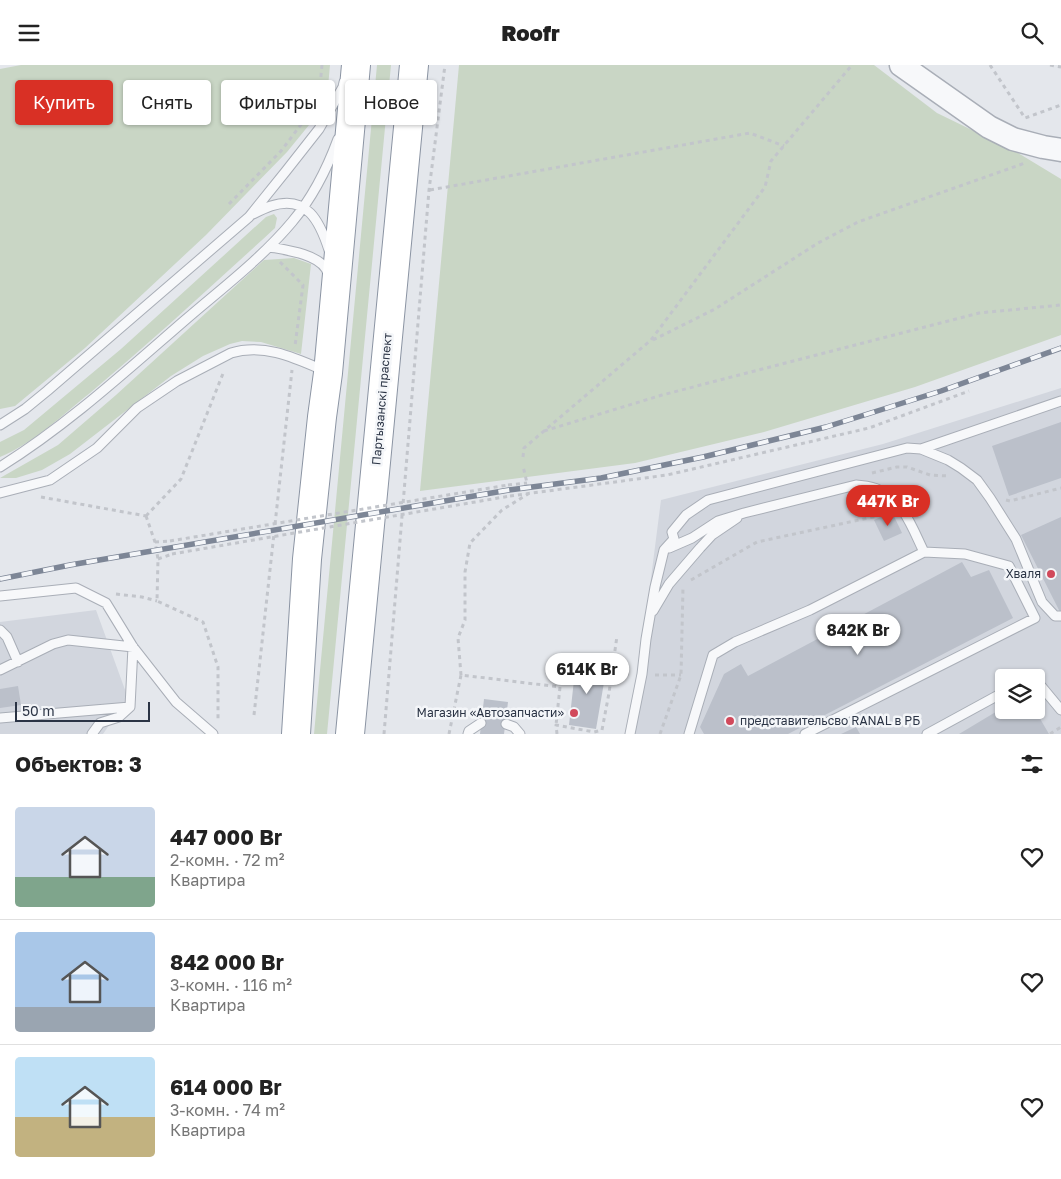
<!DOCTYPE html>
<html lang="ru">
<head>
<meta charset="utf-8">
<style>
	body { margin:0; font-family:"Golos Text",sans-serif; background:#f6f6f6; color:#222; height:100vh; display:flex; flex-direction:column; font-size:19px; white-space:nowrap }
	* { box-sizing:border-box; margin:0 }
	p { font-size:16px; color:#767676 }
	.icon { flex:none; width:28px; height:28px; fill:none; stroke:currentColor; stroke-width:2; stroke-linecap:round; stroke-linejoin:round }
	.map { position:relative; height:669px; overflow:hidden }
	.sheet { display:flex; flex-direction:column; background:#fff; flex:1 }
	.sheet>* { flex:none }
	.banner { position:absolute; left:15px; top:15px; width:500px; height:45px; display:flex; gap:10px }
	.controls { position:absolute; left:995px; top:604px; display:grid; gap:10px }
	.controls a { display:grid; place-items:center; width:50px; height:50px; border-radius:5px; background:#fff; box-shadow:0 1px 4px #0004; font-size:25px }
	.scale { position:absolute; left:15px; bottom:12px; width:135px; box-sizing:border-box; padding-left:5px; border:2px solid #2b3445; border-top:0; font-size:14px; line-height:18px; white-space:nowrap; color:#2b3445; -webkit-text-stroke:4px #f4f6f9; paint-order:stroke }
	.price { position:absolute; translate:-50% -42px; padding:0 11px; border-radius:18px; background:#fff; color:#222; font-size:16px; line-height:32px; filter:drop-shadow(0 1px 2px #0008) }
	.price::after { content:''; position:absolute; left:50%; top:30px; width:15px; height:11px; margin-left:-8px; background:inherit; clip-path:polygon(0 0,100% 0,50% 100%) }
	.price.active { background:#d93025; color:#fff }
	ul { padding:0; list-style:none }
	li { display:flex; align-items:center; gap:15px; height:125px; padding:0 15px }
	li+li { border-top:1px solid #e0e0e0 }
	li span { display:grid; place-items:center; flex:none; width:140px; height:100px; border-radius:5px; color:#555 }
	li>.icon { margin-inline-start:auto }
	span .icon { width:60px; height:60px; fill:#fffc; stroke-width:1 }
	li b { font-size:21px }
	h2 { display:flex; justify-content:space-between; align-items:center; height:60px; padding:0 15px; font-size:21px }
	.tag { padding:0 18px; border-radius:5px; background:#fff; box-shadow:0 1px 4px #0004; font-size:18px; line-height:45px }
	.tag.active { background:#d93025; color:#fff }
	header { display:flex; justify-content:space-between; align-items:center; height:65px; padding:0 15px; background:#fff; font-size:22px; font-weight:800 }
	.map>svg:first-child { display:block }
	.built { fill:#d2d6de; fill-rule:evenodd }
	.green { fill:#c9d6c5 }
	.building { fill:#bbc0ca }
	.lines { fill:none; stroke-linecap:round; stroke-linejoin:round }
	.service-casing { stroke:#a9aeb7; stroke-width:11 }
	.tertiary-casing { stroke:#a9aeb7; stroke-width:25 }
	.trunk-casing { stroke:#8b94a3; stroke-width:30 }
	.path { stroke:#c2c5cb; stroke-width:3; stroke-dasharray:4 4; stroke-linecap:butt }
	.service { stroke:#f7f8fa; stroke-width:9 }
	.tertiary { stroke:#f7f8fa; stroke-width:22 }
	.trunk { stroke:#fff; stroke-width:28 }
	.rail-casing { stroke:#7d8696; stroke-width:5.5 }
	.rail { stroke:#f4f6f9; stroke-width:4; stroke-dasharray:11; stroke-linecap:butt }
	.path-bridge { stroke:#c2c5cb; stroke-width:3; stroke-dasharray:4 4; stroke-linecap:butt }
	.poi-dot { fill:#d1495b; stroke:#f4f6f9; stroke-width:2 }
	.labels { text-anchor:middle; stroke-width:5; stroke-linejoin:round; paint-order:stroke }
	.street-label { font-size:12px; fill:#2b3445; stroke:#f4f6f9 }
	.poi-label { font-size:12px; fill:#2b3445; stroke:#f4f6f9; text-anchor:end }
</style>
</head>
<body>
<header><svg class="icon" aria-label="menu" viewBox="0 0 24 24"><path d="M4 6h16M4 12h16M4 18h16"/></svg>Roofr<svg class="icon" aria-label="search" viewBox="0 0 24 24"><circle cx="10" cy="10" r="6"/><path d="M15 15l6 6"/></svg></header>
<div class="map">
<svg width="1061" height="669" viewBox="0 0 1061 669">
	<rect width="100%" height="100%" fill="#e4e7ec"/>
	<path class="built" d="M1061,323V669H631L661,435L883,379ZM1004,612H1036V645H1004Z
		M96,545L128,633L103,669H0V557Z"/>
	<path class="green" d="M21,0H330L328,22L318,49L287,87L206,170L85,283L15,341L0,344V4Z
		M377,0H391L327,669H314Z
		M459,0H874L937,48L1013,85L1061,114V270L915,322L764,367L635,398L420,426Z
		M274,149L277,153L275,163C214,219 153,275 90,328C61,351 34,378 0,392V377L24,365L121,284L266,152Z
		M294,193L311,199L301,289L261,277L242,276L230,279L203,291L171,311L70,389L42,405L16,413H0L58,380L116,330L264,195Z"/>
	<path class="building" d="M1061,357V413L1009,431L992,381Z
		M892,447L902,468L884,476L874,455Z
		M1061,452V549L1021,470Z
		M962,497L971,512L989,505L1013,553L788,669H704L700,662L724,609L741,599L748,611Z
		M576,597L607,600L596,664L569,660Z
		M18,621L21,640L0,643V624Z
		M484,634L508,637L504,669H480Z
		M1004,642V645H1035L1049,669H959Z
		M856,662L860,669H841Z"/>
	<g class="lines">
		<g class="service-casing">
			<path id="service" d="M253,149C259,146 265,143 271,141C307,129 320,157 329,185
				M270,182C286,185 317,189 326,204C328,207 328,209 328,212
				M0,360L25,344L47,326L249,152L286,106L319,64L343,22L344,17
				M921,384L1061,336
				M0,402C66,361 125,307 184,256C221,224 261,194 292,157C313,132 327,104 338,74
				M0,428L50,415L97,383L137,343L177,316L231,288C264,278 295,293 325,306
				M669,483L692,473L718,456L744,448L856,420C864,421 872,421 879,425C904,436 913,465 924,487L810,545L735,577L713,590L689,669
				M0,531L76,523L106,538L133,582L176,637L213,669
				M653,546L669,519L700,483L712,470L737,453
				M0,565L7,572L18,597
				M0,605L53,579L68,575L133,582L130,642L119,652L100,658L92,669
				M1036,615L1061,645
				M0,653L130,642
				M506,659L514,662L520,669
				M468,669L469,666L481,658
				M630,669L642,609L646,574L655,522L664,485L674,474L672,467L686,450L708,435L907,383L921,384L948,395L961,403L977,415L990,433L1016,474L1042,537L1055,551H1061
				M805,669L1035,553L1009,501L965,489L924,487
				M927,669L1004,627"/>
		</g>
		<g class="tertiary-casing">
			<path id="tertiary" d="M901,0L989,62L1013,74L1043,82L1061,85"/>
		</g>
		<g class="trunk-casing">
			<path id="trunk" d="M296,669L307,494L322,352L328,308L356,0
				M350,669L414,0"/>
		</g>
		<path class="path" d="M990,0L1025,53L1061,40
			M1050,0L1061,2
			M430,125L750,68L784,81
			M229,139L281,86L309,49L320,21L322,0
			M280,197L303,220L295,281
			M653,275L715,244L818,178L858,157L1025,98
			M544,366L662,330L979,248L1061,240
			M523,392L524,383L651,275L765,122L771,96L852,0
			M872,408L897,402H907L930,410L949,411
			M508,420L527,418
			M510,431L667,410L869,363L969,326
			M41,432L146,451
			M1006,435L1010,436L1061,423
			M146,451L155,477L158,494L157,536L203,557L218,602V656
			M146,451L181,414L224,306
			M155,477L170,476
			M158,494L172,489
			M691,515L757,477L873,452L888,446
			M116,529L142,532L157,536
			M612,608L629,609
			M461,610L458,573L465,555V507L470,478L502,445L528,429L527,418L523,401
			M655,610H681
			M254,650L292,305
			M384,669L429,125L445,0
			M449,669L461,610L560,622L556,660
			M557,669L556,660L594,667L602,665L609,628L617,571
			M660,669L681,610L683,522
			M1050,669L1061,662"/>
		<use href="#service" class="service"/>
		<use href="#tertiary" class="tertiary"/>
		<use href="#trunk" class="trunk"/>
		<g class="rail-casing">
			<path id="rail" d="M0,514L70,500L509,425L601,413L703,392L826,362L941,326L1061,283"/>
		</g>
		<use href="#rail" class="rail"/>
		<path class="path-bridge" d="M170,476L508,420
			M172,489L510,431"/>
	</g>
	<g class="poi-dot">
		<circle cx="1051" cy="509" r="5"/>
		<circle cx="574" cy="648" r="5"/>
		<circle cx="730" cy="656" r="5"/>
	</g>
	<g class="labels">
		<g class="street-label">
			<text transform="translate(382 334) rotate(-85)" y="4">Партызанскі праспект</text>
		</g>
		<g class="poi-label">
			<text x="1041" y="513">Хваля</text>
			<text x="564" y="652">Магазин «Автозапчасти»</text>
			<text x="740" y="660" text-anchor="start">представительсво RANAL в РБ</text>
		</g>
	</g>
</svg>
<div class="controls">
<a><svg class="icon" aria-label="layers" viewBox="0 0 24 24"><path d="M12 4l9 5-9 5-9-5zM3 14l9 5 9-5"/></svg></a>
</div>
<div class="scale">50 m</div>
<b class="price active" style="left:888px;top:462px">447K Br</b>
<b class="price" style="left:858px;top:591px">842K Br</b>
<b class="price" style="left:587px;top:630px">614K Br</b>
<div class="banner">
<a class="tag active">Купить</a>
<a class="tag">Снять</a>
<a class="tag">Фильтры</a>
<a class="tag">Новое</a>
</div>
</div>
<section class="sheet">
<h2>Объектов: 3<svg class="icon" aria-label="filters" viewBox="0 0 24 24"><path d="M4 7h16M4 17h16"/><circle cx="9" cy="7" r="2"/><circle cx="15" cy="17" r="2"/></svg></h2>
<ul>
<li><span style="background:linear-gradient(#c9d6e8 70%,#7fa58c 0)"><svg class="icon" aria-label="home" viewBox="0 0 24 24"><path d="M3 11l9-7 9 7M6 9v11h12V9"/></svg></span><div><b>447 000 Br</b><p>2-комн. · 72 m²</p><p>Квартира</p></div><svg class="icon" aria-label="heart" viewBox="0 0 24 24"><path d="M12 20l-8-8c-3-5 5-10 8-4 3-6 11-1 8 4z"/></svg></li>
<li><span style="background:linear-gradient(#a9c7e8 75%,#9aa5b1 0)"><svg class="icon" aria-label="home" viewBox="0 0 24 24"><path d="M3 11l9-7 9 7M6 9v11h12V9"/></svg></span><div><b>842 000 Br</b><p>3-комн. · 116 m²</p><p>Квартира</p></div><svg class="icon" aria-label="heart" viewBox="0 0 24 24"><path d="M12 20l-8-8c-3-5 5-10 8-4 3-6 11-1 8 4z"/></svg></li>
<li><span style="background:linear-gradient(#bfe0f5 60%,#c2b280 0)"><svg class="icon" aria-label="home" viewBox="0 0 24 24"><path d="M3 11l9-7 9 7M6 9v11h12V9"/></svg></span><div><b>614 000 Br</b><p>3-комн. · 74 m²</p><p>Квартира</p></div><svg class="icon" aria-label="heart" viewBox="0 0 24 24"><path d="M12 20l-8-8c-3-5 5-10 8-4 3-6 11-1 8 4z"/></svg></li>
</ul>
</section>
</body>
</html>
